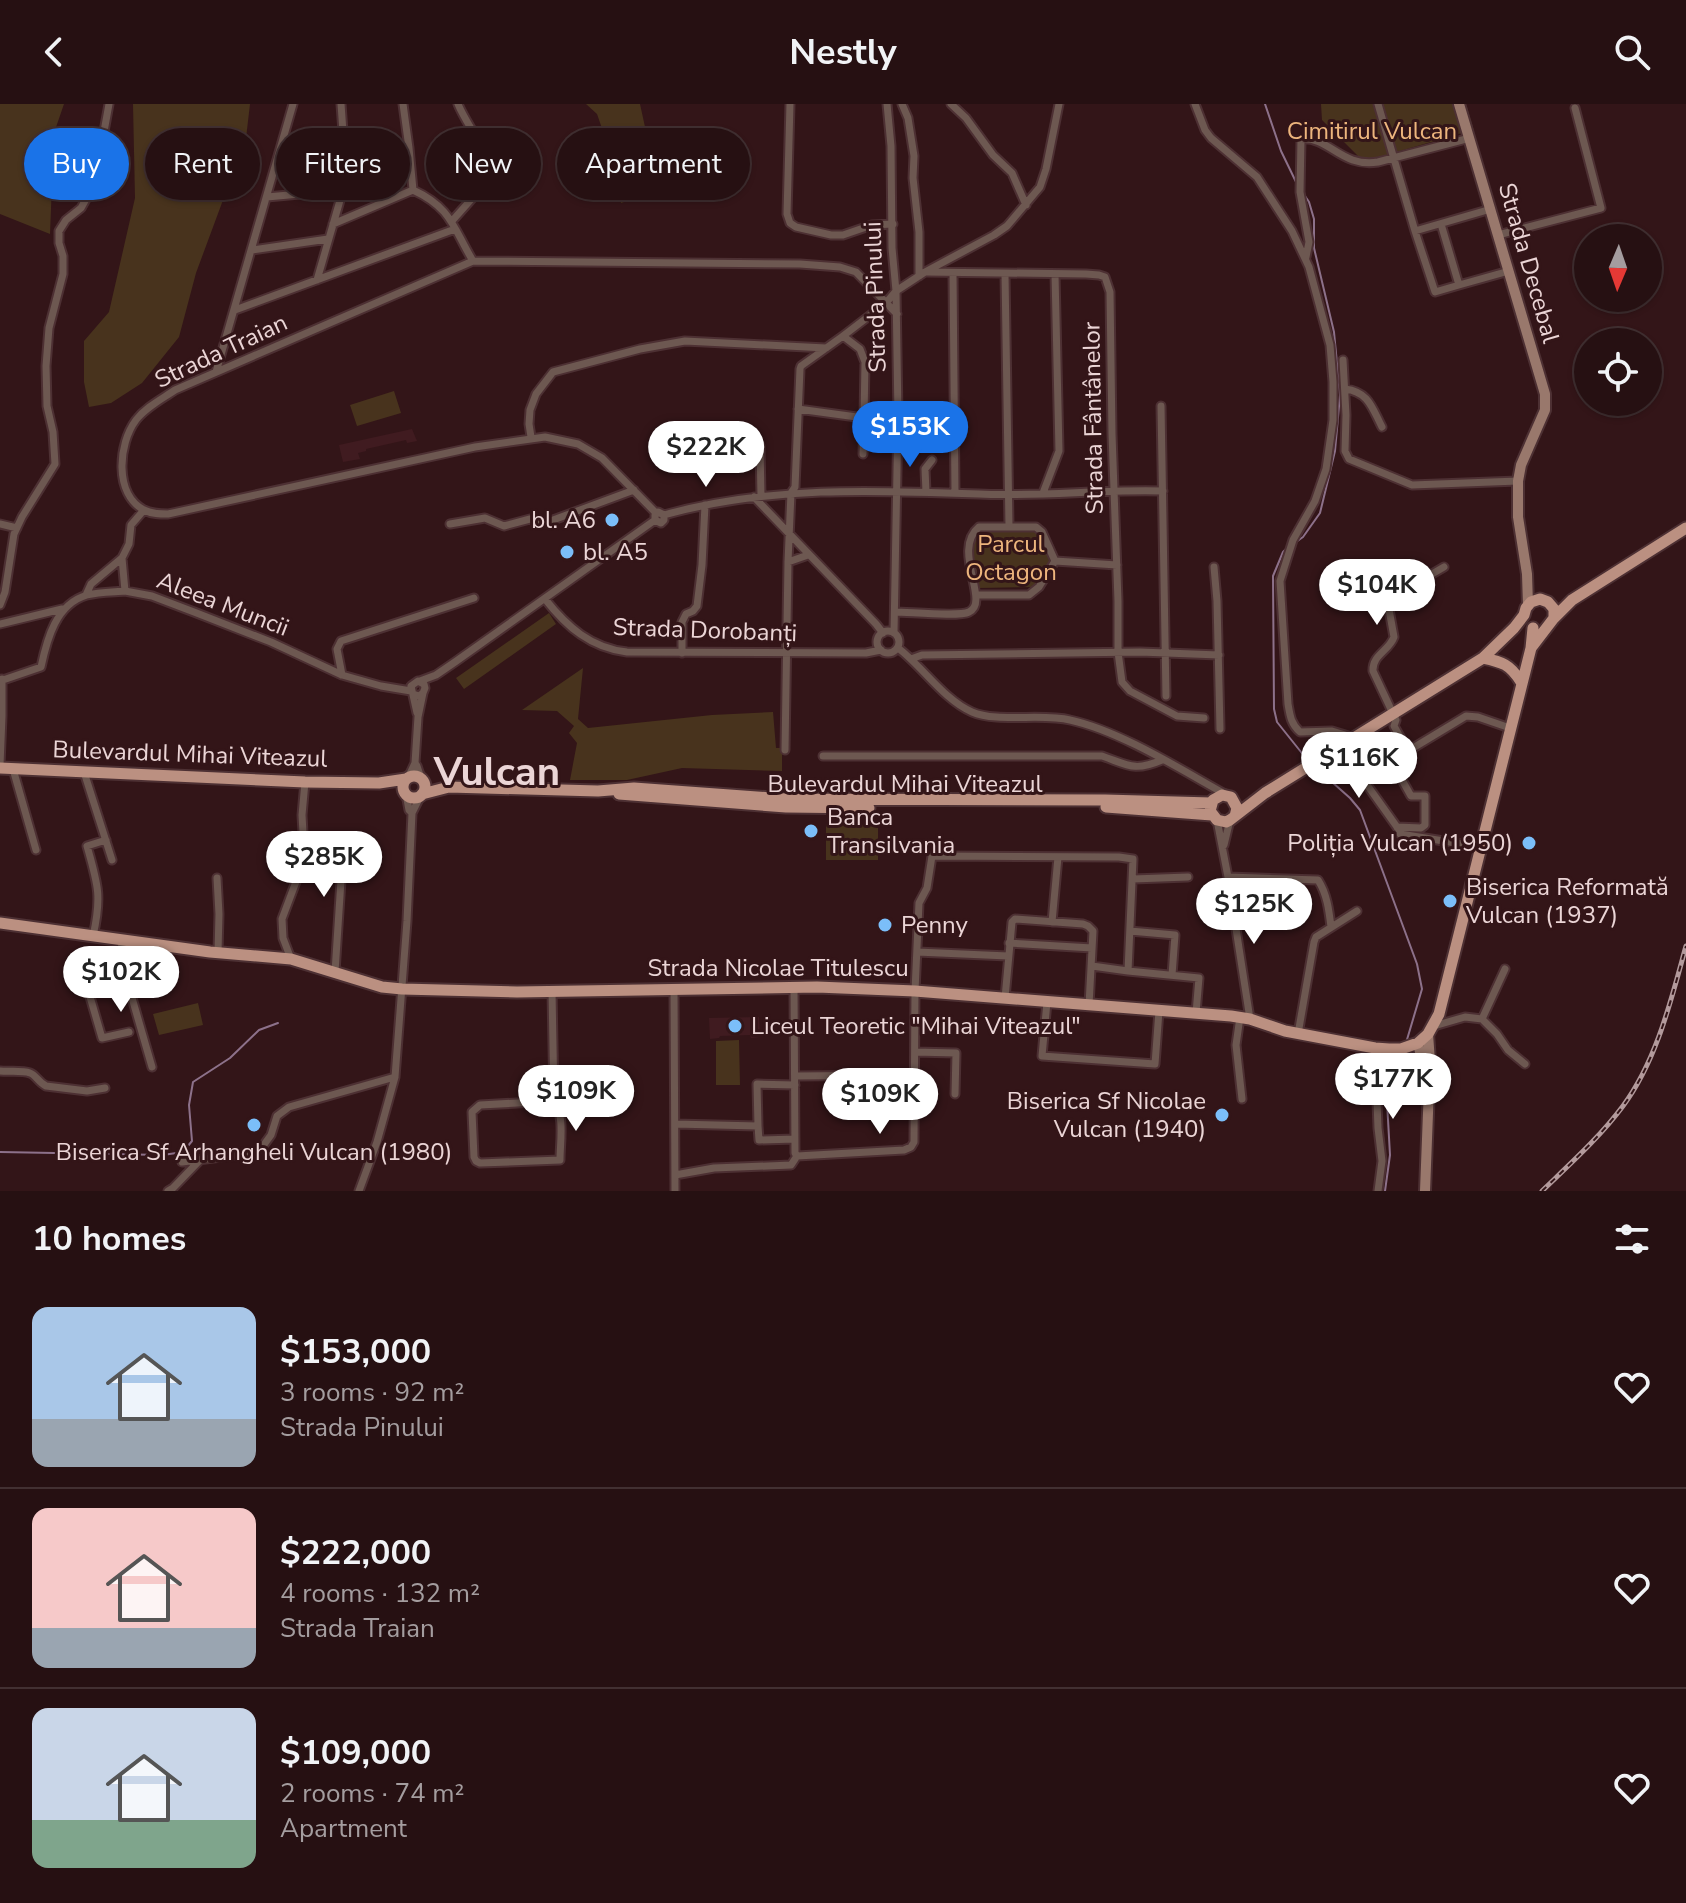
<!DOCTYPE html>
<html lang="en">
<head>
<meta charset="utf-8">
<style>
	body { margin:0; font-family:"Nunito Sans",sans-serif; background:#321e20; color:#f1f3f6; height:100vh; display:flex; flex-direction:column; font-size:30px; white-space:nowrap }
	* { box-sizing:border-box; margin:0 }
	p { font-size:26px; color:#a49d9f }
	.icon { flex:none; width:44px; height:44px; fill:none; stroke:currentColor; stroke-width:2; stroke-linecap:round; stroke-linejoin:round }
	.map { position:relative; height:1087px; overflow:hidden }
	.side { display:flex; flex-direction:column; background:#261012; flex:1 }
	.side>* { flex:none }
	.guide { position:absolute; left:24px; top:24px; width:800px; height:72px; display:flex; gap:16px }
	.needle { width:52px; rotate:182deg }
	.controls { position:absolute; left:1574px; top:120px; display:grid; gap:16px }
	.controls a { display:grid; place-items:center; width:88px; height:88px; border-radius:50%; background:#261012; box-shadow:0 2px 6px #0004,0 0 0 2px #423032; font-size:40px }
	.price { position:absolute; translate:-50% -68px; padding:0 18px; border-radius:28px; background:#fff; color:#222; font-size:26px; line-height:52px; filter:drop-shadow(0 2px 4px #0008) }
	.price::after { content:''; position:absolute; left:50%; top:48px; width:24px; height:18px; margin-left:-12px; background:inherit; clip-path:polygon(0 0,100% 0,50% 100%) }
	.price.on { background:#1a73e8; color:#fff }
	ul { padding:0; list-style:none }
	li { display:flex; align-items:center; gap:24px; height:200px; padding:0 32px }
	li+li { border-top:2px solid #423032 }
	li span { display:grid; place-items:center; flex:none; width:224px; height:160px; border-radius:16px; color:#555 }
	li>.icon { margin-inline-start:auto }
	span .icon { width:96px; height:96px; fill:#fffc; stroke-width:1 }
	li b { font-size:34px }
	h2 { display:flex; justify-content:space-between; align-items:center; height:96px; padding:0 32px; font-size:34px }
	.chip { padding:0 28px; border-radius:36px; background:#261012; box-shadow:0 2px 6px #0004,0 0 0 2px #423032; font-size:28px; line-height:72px }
	.chip.on { background:#1a73e8; color:#fff }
	header { display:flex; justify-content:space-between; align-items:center; height:104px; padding:0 32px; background:#261012; font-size:36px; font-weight:700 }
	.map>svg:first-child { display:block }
	.built { fill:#401b20 }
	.green { fill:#48331d }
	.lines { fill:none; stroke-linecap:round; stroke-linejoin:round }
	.stream { stroke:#8d718a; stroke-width:2 }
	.street-casing { stroke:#4d3033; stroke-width:11 }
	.secondary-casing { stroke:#4d3033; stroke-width:14 }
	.primary-casing { stroke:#4d3033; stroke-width:15 }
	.street { stroke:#6d5851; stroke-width:7 }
	.secondary { stroke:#99786c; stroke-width:10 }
	.primary { stroke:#bb9081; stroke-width:11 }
	.rail-casing { stroke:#b39a9c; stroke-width:5 }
	.rail { stroke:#331518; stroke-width:2; stroke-dasharray:6; stroke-linecap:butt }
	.poi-dot { fill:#7bbef9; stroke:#331518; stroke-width:3 }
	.labels { text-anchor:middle; stroke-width:6; stroke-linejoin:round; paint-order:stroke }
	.park-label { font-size:24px; fill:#edb57d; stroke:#331518 }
	.street-label { font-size:24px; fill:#ebd5d6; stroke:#331518 }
	.poi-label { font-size:24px; fill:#ebd5d6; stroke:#331518; text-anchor:start }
	.town-label { font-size:40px; font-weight:bold; fill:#ebd5d6; stroke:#331518 }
</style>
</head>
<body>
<header><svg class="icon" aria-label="back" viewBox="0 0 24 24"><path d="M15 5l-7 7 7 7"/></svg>Nestly<svg class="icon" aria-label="search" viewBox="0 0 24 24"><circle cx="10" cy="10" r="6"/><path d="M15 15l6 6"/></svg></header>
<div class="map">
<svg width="1686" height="1087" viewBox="0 0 1686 1087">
	<rect width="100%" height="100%" fill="#331518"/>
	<path class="built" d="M412,325L417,337L407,339L406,336L366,345V347L358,349L360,355L343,358L339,341Z
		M759,913L760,933L751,934L750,931L720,932L719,934L710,935L709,914Z"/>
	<path class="green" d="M0,0H64L54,29L50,130L0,110Z
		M133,0H250L246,34L196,169L179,233L142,279L111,299L89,303L84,278V237L109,208L135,94Z
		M586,0H640L659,87L621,99L614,59L597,10Z
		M1321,0H1466L1474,27L1462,29L1366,57L1359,53L1322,16Z
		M394,287L401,309L357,322L350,301Z
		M980,425H1035L1041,431L1051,455L1036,483L979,484C972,463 966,444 980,425Z
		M549,509L556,520L464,585L456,574Z
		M583,564L578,615L588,624L712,611L773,608L776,644H782V667L682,664L627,676H570L577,639L569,629L574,622L557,607L522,606Z
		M826,720L878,721V756H826Z
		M198,899L203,921L159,931L153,910Z
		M739,936L740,981H716V937Z"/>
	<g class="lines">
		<path class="stream" d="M1265,0L1281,47L1297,80
			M1296,438L1303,433L1320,409L1335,347L1340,291L1334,228L1314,144V115L1309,98L1303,89
			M1287,444L1283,448L1273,472L1274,605L1277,618L1309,658
			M1314,662L1350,694L1360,706L1417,860L1422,885L1406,939
			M0,1048L163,1051L183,1048L192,1037L189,1001L193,978L230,954L259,926L278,919
			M1385,1087L1390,1051L1387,998L1403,949"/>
		<g class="street-casing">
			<path id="street" d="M341,0L343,28L346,33L356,41L372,48L409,44L413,86C452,104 453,124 473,157
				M403,0L409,44
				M790,0L787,110L790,119L796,123L831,131H843L872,121L893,120
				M887,0L891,42L892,144L896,187L898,312L894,529
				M902,0L908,14L914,52L913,74L919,128V172
				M951,0L966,14L993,51L1012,69L1026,101
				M1195,0L1205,26L1211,34L1257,73L1292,127L1309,163L1330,241L1333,278V316L1326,365L1315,397L1293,436L1280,477L1288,600C1290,612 1291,620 1300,628L1332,627L1355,634
				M1378,0L1415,127L1491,105
				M283,36L346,33
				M267,93L343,86
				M452,117L476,90L487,83C497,55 468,25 458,0
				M333,120L413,86
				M1441,120L1459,181L1509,167
				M1415,127L1435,188L1459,181
				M1498,131L1601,104L1575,4
				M252,146L328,135
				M1306,153L1309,138L1300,88L1301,35C1329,32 1341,64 1378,58L1470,34
				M927,168L1086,170L1099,171L1105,173L1110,188L1112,330L1118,497V548L1122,578L1130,587L1177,612L1204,614
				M953,169L955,388
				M1005,170L1009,422
				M317,176L356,41
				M235,206L455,125
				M1343,256L1346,311L1345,347L1349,355L1412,381L1518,377
				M216,268L293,0
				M1345,285C1369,288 1372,304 1382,323
				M1161,302L1166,592
				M798,305L864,314L865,258L860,245L843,232
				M531,333L529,320L530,306L536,290L553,268L640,245L685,237L826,244
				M677,334L730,329L753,332L760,342L761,392
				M863,350L864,314
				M926,388L925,365L932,356
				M1043,389L1059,347L1055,170
				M754,393L876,520L883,529
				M144,406L131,421L129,440L122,454L125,487L152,492L194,508L271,538L342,571L381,582L411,587
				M656,409L602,354L578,340L545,333L475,343L168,410C160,410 152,410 144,406C114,390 118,340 136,316C146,303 162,295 175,286L473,157L800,160L840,163L856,168L897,210
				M664,411V416L661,419L655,416V411L658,408L664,411C767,382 874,386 979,390C1040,393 1102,385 1163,387
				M0,420L17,424
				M450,420L485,414L504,422L530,415L545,419L634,386
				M1055,457L1117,461
				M788,458L808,451
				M1214,463L1217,497L1220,625
				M1444,463L1394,492L1388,500L1394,533C1389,547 1372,551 1373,567L1396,616L1394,622L1408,647L1466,612L1478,613L1510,624
				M86,491L91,480L122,454
				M977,491H1029L1039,483L1055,457
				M545,495C567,523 591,544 627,548L866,549L881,546
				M0,501L5,488L14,430L22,413L55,360L53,328L47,302L46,262L49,224L63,170V152L59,139V127L66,116L81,104L90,88L101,44L109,0
				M895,508C909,508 959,513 969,508C991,498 951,446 979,423H1036L1042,428L1055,457
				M0,520L62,505
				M877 538a11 11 0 1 1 22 0a11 11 0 1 1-22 0Z
				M898,544C922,562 944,596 972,608C997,619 1042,609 1070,616C1120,627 1180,665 1225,690
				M682,549V518L686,510L693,507L697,502L702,461L705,401
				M911,555L922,551L1140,548L1219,551
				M342,571L337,545L341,537L474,494
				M3,576L41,563C47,535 56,500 87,491C98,488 113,488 125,487
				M420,577L436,571L455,558L655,416
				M413,590L419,592L423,589L425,584L424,580L418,577L411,582L417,609
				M1340,643L1402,730
				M785,646L788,458L791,389L795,383L800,265L801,262L843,232L886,199L896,187L925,168L994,131L1007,122L1040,83L1046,65L1059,0
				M823,652H1102C1128,661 1134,668 1162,656
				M415,659L417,662L421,674
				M0,661L2,612V575
				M13,665L36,746
				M84,668L112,756
				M408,674L415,659L418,613L423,589
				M412,709L421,691
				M1217,716L1228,773L1250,915
				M1397,723L1421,724L1425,721V692H1411L1392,658L1408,647
				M1400,730L1481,743
				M1224,741L1230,716
				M1228,773L1318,776C1327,790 1329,806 1331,823
				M217,774L219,810L218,848
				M1133,775L1188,773
				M1052,818L1058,753
				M1130,827L1175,831L1172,871
				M93,832C102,792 98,781 87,742L106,736
				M124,836C118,859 99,857 84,872L102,934L129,928
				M1009,839L1092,844
				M917,848L1008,852
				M119,849L152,963
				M291,855L283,834L282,815L303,759L304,747L302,711L305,678
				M1092,862L1128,867
				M335,868L343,746L351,735
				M794,883L795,1049L797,1052
				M674,885L675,1087
				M552,887L554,997C565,1012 560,1038 560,1056L480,1059L476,1057L474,1053L472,1008L480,1001L554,997
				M1005,894L1012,818L1015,815L1083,820L1088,822L1093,827L1089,901
				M1047,898L1042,952L1155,960L1159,907
				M1240,913L1236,941L1242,995
				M1482,915L1497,930L1508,946L1525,960
				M1482,915L1505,865
				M1434,922L1465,913L1482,915
				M1298,930L1314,838L1316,833L1357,807
				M1375,944L1378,1024L1382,1057L1378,1087
				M915,948L956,949L955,990
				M0,967C8,968 22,966 30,969C36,971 38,978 46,982L87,987L105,984
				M795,972L916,971
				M675,1020L758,1022L759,1036L795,1035
				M758,1022L757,980L795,981
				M797,1052L904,1046L911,1043L914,1038L915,887L919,799L927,784L932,752L1119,753L1133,755L1128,867L1199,874L1196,909
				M182,1058L252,1049L263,1042L271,1031L277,1012L289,1003L395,973
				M675,1071L714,1064L791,1061L797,1052
				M168,1087L173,1084L200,1056
				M359,1087L377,1038L395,973L407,817L412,709L409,706L406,690"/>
		</g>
		<g class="secondary-casing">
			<path id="secondary" d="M1459,0L1545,290V306L1521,361L1518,377V413L1527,470L1528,501
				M1418,939L1426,976
				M1425,1087L1430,957L1428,930"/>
		</g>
		<g class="primary-casing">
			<path id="primary" d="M1531,544L1554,514L1572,496L1686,424
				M1483,554C1502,558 1510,560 1521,578
				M0,664L305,678L379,679L406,675
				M403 683a11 11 0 1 1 22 0a11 11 0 1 1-22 0Z
				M422,690L449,683L598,687L634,684L786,695L1105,696L1211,699
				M619,690L786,703L869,704
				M1106,703L1212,711
				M1235,712L1237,704L1231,693L1222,691L1213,696L1210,707L1217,716L1226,718L1230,716L1265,689L1483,554L1514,524L1524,511L1526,504L1531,498L1540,495L1548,498L1554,505V514
				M0,819L210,848L291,855L382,883L402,885L517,888L817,883L915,887L1231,912L1250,915L1285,927L1375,944L1389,945H1401L1418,939L1428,930L1439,910L1531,544L1533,524"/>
		</g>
		<use href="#street" class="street"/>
		<use href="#secondary" class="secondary"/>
		<use href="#primary" class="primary"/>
		<g class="rail-casing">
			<path id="rail" d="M1542,1087C1570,1060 1600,1033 1623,1002C1657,956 1671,896 1686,842"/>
		</g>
		<use href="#rail" class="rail"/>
	</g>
	<g class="poi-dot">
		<circle cx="612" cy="416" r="8"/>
		<circle cx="567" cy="448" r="8"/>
		<circle cx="811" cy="727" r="8"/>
		<circle cx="1529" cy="739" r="8"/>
		<circle cx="1450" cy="797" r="8"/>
		<circle cx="885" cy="821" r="8"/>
		<circle cx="735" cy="922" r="8"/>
		<circle cx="1222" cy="1011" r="8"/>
		<circle cx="254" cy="1021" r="8"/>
	</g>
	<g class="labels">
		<g class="park-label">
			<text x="1372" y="35">Cimitirul Vulcan</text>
			<text x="1011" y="448">Parcul<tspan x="1011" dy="28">Octagon</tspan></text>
		</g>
		<g class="street-label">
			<text transform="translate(1529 159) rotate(74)" y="8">Strada Decebal</text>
			<text transform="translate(875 193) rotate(-92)" y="8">Strada Pinului</text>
			<text transform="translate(221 247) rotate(-25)" y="8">Strada Traian</text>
			<text transform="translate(1093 314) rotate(-91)" y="8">Strada Fântânelor</text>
			<text transform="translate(223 500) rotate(21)" y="8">Aleea Muncii</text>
			<text transform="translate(705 526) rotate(2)" y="8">Strada Dorobanți</text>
			<text transform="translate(190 650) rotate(2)" y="8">Bulevardul Mihai Viteazul</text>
			<text x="905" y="688">Bulevardul Mihai Viteazul</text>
			<text x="778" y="872">Strada Nicolae Titulescu</text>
		</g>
		<g class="poi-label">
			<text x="596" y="424" text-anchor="end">bl. A6</text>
			<text x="583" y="456">bl. A5</text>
			<text x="827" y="721">Banca<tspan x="827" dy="28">Transilvania</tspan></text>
			<text x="1513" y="747" text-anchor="end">Poliția Vulcan (1950)</text>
			<text x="1466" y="791">Biserica Reformată<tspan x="1466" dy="28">Vulcan (1937)</tspan></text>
			<text x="901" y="829">Penny</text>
			<text x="751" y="930">Liceul Teoretic "Mihai Viteazul"</text>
			<text x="1206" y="1005" text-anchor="end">Biserica Sf Nicolae<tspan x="1206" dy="28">Vulcan (1940)</tspan></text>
			<text x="254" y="1056" text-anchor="middle">Biserica Sf Arhangheli Vulcan (1980)</text>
		</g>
		<g class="town-label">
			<text x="497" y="681">Vulcan</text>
		</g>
	</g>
</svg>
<div class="controls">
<a><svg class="needle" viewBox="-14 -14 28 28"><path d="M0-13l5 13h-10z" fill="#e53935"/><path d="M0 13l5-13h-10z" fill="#a49d9f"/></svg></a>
<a><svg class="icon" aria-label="locate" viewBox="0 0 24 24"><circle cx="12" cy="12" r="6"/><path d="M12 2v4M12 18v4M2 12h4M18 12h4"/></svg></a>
</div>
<b class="price on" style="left:910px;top:365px">$153K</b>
<b class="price" style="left:706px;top:385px">$222K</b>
<b class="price" style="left:1377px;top:523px">$104K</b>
<b class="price" style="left:1359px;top:696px">$116K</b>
<b class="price" style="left:324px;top:795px">$285K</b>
<b class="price" style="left:1254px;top:842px">$125K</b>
<b class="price" style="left:121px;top:910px">$102K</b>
<b class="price" style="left:1393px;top:1017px">$177K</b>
<b class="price" style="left:576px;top:1029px">$109K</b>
<b class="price" style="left:880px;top:1032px">$109K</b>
<div class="guide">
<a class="chip on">Buy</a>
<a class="chip">Rent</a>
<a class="chip">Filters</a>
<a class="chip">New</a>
<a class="chip">Apartment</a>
</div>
</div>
<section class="side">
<h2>10 homes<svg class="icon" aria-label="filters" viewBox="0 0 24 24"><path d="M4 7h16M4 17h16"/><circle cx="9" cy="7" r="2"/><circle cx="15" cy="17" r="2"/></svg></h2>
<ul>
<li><span style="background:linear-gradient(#a9c7e8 70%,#9aa5b1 0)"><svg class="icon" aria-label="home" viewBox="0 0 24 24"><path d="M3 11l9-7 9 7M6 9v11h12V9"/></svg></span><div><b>$153,000</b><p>3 rooms · 92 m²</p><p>Strada Pinului</p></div><svg class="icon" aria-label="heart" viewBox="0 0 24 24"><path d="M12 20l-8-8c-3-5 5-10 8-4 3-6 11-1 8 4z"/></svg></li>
<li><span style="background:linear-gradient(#f6c9c9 75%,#9aa5b1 0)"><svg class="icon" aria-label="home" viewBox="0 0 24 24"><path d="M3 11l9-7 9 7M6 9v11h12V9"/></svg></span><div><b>$222,000</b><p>4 rooms · 132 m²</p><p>Strada Traian</p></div><svg class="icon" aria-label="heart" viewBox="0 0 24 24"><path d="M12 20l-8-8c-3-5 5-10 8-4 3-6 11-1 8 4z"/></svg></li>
<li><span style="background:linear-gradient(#c9d6e8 70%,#7fa58c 0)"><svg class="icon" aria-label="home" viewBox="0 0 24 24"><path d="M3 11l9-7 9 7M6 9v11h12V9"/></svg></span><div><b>$109,000</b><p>2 rooms · 74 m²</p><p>Apartment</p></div><svg class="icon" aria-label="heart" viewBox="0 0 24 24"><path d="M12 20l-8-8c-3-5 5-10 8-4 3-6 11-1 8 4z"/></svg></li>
</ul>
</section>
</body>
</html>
